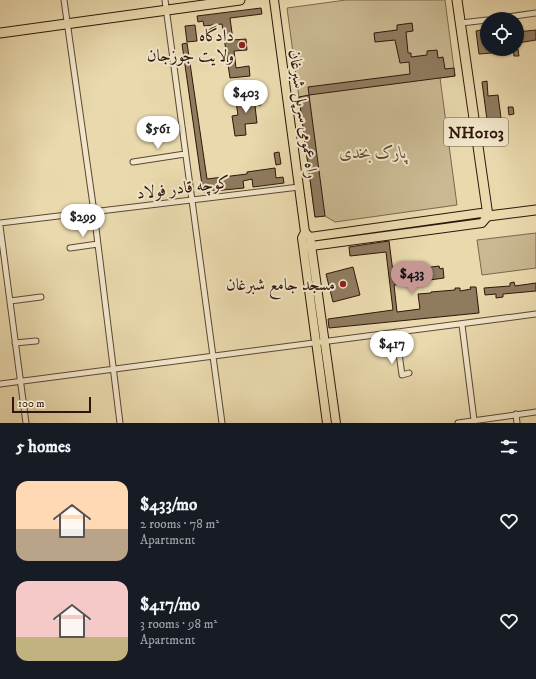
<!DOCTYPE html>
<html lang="en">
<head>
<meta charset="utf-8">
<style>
	body { margin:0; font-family:"IM FELL DW Pica",Amiri,serif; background:#20242c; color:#f1f3f6; height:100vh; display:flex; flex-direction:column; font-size:15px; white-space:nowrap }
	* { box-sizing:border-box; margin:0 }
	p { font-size:13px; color:#9ea1a6 }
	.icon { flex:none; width:22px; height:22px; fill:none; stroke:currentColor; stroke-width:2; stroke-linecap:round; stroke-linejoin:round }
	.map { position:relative; height:423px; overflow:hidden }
	.sheet { display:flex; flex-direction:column; background:#171b24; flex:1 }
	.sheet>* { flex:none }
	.buttons { position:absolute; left:480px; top:12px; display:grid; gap:8px }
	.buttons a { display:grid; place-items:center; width:44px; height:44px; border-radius:50%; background:#171b24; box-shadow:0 1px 3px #0004; font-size:20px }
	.scale { position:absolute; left:12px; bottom:10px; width:79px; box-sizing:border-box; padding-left:4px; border:2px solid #2f160a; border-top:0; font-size:11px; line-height:14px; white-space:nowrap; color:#2f160a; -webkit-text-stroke:3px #f1e6ca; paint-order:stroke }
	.price { position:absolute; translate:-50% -34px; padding:0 9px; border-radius:14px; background:#fff; color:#222; font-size:13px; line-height:26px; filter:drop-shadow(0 1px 2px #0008) }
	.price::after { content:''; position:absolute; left:50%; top:24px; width:12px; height:9px; margin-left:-6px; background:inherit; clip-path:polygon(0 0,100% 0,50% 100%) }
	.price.on { background:#c59692; color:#111 }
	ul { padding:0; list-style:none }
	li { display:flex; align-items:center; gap:12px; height:100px; padding:0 16px }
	li span { display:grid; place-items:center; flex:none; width:112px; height:80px; border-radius:12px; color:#555 }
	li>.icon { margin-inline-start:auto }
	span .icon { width:48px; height:48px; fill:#fffc; stroke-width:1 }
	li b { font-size:17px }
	h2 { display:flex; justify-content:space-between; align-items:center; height:48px; padding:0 16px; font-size:17px }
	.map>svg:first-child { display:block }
	.green { fill:#c9b891; stroke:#7c674e }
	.building { fill:#907b5f; stroke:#2f160a }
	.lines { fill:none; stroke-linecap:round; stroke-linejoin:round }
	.minor-casing { stroke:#5e4733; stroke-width:7 }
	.primary-casing { stroke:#2f160a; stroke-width:10 }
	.trunk-casing { stroke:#2f160a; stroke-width:11 }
	.minor { stroke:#f1e6ca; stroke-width:5 }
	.primary { stroke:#e9d9ad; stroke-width:8 }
	.trunk { stroke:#e9d9ad; stroke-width:9 }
	.poi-dot { fill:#8f2418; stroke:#f1e6ca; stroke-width:1.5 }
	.labels { text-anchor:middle; stroke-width:4; stroke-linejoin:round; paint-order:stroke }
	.shield { fill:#f1e6ca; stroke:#695444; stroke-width:1 }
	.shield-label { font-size:16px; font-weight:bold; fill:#2f160a }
	.poi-label { font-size:17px; fill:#2f160a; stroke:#f1e6ca; text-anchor:end }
	.street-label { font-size:17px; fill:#2f160a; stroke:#f1e6ca }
	.park-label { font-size:17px; font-style:italic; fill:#5d4732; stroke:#f1e6ca }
</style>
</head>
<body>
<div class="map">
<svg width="536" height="423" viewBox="0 0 536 423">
	<rect width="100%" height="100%" fill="#e9d9ad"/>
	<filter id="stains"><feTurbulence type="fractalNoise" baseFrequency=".005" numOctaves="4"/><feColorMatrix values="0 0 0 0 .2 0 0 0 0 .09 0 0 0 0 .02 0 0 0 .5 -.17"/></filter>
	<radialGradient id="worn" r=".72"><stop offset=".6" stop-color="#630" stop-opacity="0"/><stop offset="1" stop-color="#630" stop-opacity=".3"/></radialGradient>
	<path class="green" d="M346,0H445L455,76L440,78L457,205L335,222L325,216L315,217L287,8Z
		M536,233V268L482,275L477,240Z"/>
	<path class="building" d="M261,8L262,14L230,18L233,40L246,39L247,50L234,51L236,68L249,66L250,76L230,78L222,24L204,26L203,21L198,22L197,16Z
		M412,23L413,31L406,32L408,53H411V57L427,55V51L437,50L438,58L443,57L445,69L454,68L455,76L309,95L308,87L410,74L409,62L400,63L395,40L375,42L374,33L397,30V25Z
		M195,25L197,41L187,42L185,26Z
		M487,29V49H491L492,53L479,54L476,31Z
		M536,30V40L518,43L517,32Z
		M187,43L207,179L247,174V172L275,168L276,178L283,177L284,183L253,187L252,179L243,181L244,188L203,192L182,44Z
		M513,49H518L519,56H514Z
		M487,81L488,96L498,95L501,118L487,120L482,82Z
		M253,92L254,98L260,97L261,105L255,106L257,123L245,124L246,135L235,136L232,116L238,115L236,102L244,101L243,94Z
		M309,95L325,216L315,217L299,97Z
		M508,107H513L514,114L509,115Z
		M279,152L281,164L276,165L274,153Z
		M389,241L393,272L439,266L440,269L443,268L444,278L394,285L397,312L420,309L418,294L431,293V292L455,290V288H460V291L471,289L470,287H476L479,313L329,328L328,319L393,310L386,252L350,256L349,247Z
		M353,267L360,295L333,302L326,274Z
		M514,282L515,286L536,283V291L503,294V297L496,298V294L485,295L484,288L510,286V283Z"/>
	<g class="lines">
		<g class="minor-casing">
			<path id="minor" d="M64,0L94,212L120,423
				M165,0L222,423
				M493,19L536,13
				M461,23L487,20
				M133,162L185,154
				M0,223L299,187
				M0,226L26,423
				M70,248L98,244
				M10,301L41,297
				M462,325L474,420
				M396,332L402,375L409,373
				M15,343L36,341
				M0,384L536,314
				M516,414L517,423
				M458,423L536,412"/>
		</g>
		<g class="primary-casing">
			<path id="primary" d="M274,0L305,232L310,237L336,423
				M305,232L302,238L327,423
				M304,247L482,223L488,216L481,213L310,237"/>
		</g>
		<g class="trunk-casing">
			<path id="trunk" d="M457,0L488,216L536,210
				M0,33L240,0"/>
		</g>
		<use href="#minor" class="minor"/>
		<use href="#primary" class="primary"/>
		<use href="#trunk" class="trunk"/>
	</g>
	<g class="poi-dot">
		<circle cx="242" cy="45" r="4"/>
		<circle cx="343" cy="284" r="4"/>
	</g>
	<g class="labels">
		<rect class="shield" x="444" y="118" width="64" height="28" rx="3"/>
		<g class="shield-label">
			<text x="476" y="138">NH0103</text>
		</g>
		<g class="poi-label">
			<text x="234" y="41">دادگاه<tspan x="234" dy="20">ولایت جوزجان</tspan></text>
			<text x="335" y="290">مسجد جامع شبرغان</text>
		</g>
		<g class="street-label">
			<text transform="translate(304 114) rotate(82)" y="6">راه عمومی سرپل شبرغان</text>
			<text transform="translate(183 187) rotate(-7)" y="6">کوچه قادر فولاد</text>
		</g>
		<g class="park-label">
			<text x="373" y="158">پارک بخدی</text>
		</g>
	</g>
	<rect width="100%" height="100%" filter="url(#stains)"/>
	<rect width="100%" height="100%" fill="url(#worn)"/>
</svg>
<div class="buttons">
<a><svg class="icon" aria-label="locate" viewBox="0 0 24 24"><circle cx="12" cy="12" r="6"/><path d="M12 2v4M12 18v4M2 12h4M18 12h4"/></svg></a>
</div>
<div class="scale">100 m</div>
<b class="price" style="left:246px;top:114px">$403</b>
<b class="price" style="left:158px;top:150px">$561</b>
<b class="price" style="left:83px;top:238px">$299</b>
<b class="price on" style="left:412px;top:295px">$433</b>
<b class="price" style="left:392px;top:365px">$417</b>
</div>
<section class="sheet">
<h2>5 homes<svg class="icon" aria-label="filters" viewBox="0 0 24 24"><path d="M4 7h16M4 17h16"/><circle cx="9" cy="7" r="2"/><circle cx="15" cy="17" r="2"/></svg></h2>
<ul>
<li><span style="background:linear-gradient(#ffd9b3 60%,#b9a48a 0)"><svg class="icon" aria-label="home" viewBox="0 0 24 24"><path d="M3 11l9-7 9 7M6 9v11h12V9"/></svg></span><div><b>$433/mo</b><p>2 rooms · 78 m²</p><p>Apartment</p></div><svg class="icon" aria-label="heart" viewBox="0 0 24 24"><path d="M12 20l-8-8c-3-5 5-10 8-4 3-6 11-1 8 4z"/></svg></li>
<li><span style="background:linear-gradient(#f6c9c9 70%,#c2b280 0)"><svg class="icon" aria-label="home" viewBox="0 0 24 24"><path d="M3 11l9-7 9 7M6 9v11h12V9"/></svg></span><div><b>$417/mo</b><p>3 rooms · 98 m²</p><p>Apartment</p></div><svg class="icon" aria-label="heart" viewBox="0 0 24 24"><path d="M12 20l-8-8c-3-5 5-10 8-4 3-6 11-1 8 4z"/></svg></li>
</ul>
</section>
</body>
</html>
